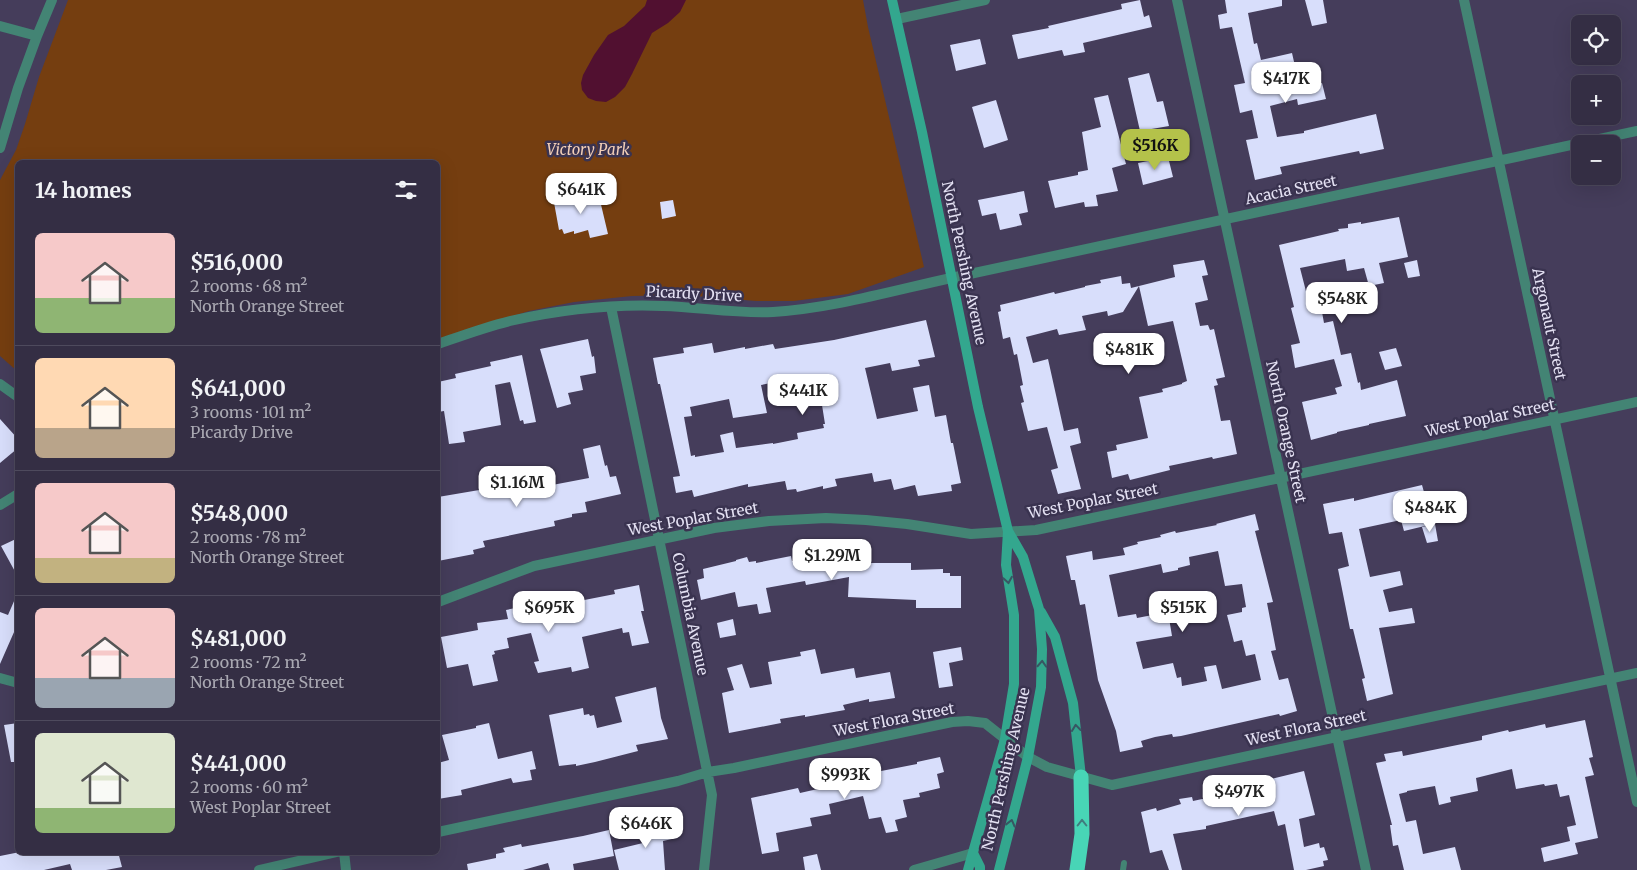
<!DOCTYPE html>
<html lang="en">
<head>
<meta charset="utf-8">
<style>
	body { margin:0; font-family:Merriweather,serif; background:#3c364b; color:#f1f3f6; height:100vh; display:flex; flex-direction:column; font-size:19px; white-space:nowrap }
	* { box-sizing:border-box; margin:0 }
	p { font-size:16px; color:#a9a8b2 }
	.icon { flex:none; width:28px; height:28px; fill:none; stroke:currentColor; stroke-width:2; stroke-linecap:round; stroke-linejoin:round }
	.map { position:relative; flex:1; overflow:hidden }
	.details { position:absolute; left:15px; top:160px; width:425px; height:695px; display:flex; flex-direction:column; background:#342e44; border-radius:8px; box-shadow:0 5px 20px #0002,0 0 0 1px #4e4a5d }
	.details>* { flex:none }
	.controls { position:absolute; left:1571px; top:15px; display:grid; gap:10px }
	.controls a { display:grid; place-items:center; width:50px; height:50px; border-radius:8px; background:#342e44; box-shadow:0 5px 20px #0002,0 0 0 1px #4e4a5d; font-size:25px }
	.price { position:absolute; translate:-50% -42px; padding:0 11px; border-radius:10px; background:#fff; color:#222; font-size:16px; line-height:32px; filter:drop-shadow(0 1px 2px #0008) }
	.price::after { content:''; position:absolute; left:50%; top:30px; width:15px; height:11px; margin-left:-8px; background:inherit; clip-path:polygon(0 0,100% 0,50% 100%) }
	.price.selected { background:#b4c24a; color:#111 }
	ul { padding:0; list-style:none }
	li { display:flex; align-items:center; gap:15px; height:125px; padding:0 20px }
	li+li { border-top:1px solid #4e4a5d }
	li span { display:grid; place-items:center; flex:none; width:140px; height:100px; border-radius:8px; color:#555 }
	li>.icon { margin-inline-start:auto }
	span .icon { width:60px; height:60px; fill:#fffc; stroke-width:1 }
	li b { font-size:21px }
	h2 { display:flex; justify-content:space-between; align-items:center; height:60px; padding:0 20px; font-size:21px }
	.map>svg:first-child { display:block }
	.green { fill:#753e10 }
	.water { fill:#511030 }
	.building { fill:#d8defb; fill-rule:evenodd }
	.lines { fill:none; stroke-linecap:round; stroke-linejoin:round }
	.service { stroke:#438474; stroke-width:6 }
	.minor { stroke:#438474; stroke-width:10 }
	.tertiary { stroke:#438474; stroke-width:10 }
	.secondary { stroke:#33a78e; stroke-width:10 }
	.motorway { stroke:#48d5b6; stroke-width:15 }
	.oneway { stroke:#385663 }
	.oneway2 { stroke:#407c7e }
	.labels { text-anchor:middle; stroke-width:5; stroke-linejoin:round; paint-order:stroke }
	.park-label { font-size:15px; font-style:italic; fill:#f3cfb7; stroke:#3a3350 }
	.street-label { font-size:15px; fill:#e4e1f3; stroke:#3a3350 }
</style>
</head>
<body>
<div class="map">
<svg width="1637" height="870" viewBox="0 0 1637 870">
	<rect width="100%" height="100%" fill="#453d5b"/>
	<path class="green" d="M68,0H863L868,27L924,267L848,294L794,301H756L684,295L632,296L574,302L529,311L456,334L438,342V162H18L17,371L0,356V180L16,150L25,124L39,77Z"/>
	<path class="water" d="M647,0H686L680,12L668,23L652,33L632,74L625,87L615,97L606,102L596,101L588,98L582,90L581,83L583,75L594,55L608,35L624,26L645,6Z"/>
	<path class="building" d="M1140,0L1144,17L1149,15L1152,27L1083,43L1085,52L1064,56L1062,50L1018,59L1012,35L1049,28L1048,26L1122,9L1121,4Z
		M1225,0H1282V6L1248,13L1254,44L1257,43L1261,60L1292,53L1300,88L1322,83L1326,99L1298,105L1297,99L1270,106L1277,137L1304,133V131L1376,114L1384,149L1360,154L1359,151L1280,167L1282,174L1255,180L1246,140L1258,138L1252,110L1240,113L1234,85L1245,83L1232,27L1220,29L1218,15L1227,13Z
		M1305,0H1323L1327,23L1312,26Z
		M980,39L986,64L956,71L950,45Z
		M1149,73L1157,102L1163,101L1169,126L1140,131L1128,78Z
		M1108,95L1126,164L1112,168L1118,191L1096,195L1098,206L1085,207L1084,202L1055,208L1048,181L1078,175V172L1088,170L1082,132L1101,127L1094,98Z
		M996,100L1008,140L984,148L972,107Z
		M1168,157L1173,177L1143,185L1138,163Z
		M1024,191L1028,212L1019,214L1022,225L1000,230L996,213L982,216L978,200Z
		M598,192L608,234L590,238L588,230L574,234V231L564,234L562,229L559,230L553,197L564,194L566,199Z
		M673,200L676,216L662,219L660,202Z
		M1399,217L1408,257L1379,263L1384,283L1369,286L1364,268L1347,271L1345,259L1300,268L1309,303L1320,301L1324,323L1333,321L1341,355L1351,353L1358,383L1360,382L1361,390L1397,380L1406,416L1369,424V425L1337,432V433L1311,440L1302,402L1337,394L1335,388L1342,386L1334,359L1295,368L1291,345L1300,343L1291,308L1294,307L1279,245L1339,231L1338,229L1348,228V224L1361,222V224Z
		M1204,260L1208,275L1202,276L1208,300L1195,303L1200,326L1208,325L1210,330L1214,329L1225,377L1216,379L1218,385L1214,386L1221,421L1230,420L1237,454L1213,459L1212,457L1169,466L1170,470L1130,480L1128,474L1112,478L1107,452L1117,450L1116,445L1148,438L1139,397L1163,392L1162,389L1182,384V383L1187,381L1173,321L1148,326L1139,286L1123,312L1108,316L1107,311L1082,316L1086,330L1059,335L1057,329L1026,337L1033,363L1048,359L1064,431L1078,428L1081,443L1070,446L1081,489L1058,494L1051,470L1058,468L1047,427L1028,431L1021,403L1024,402L1020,386L1023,385L1017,354L1014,355L1010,337L1003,339L998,312L1001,311L1000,305L1054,292L1055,294L1085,287V286L1101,283L1100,280L1121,276L1122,284L1130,283L1131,288L1175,277L1173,265Z
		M1417,260L1420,276L1408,278L1404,263Z
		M926,320L935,357L918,360L920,366L892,371L890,363L865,368L877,419L918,411L913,388L929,385L935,417L946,415L951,443H953L961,483L951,485L952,491L918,496L915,485L894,490L891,479L874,482L872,473L835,479L837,486L823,489V486L797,492L796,489L787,490L785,481L748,487V484L694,497L692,490L676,493L673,477L680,476L660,384H658L653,358L684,353L683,348L712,343L714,353L745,347V349L773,344L775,349L834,340ZM800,377L802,389L819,386L825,424H823L824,428L797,433L798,439L773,444V443L736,448L733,432L720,435L724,452L695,457V455L691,456L684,417L692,416L690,407L729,399L733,418L767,413L761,385Z
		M588,339L592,357L594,356L596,373L580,376L583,390L568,393L571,404L557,408L540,349Z
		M1396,348L1402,366L1385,370L1379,352Z
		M522,355L536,422L524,424L523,420L520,421L510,382L495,385L501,425L463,432L465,442L449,444L444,411L438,412V382L456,378L455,374L491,366L490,362Z
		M0,419L18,439V448L0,463Z
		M600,445L605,466L607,465L610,477L616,476L621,494L585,502L587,512L572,514V517L554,521L555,526L483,541L485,547L473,550L474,554L438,561V497L497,487L496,479L509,476L511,490L547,484V486L589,478L583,449Z
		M1422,485L1433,524L1404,531L1401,520L1359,529L1370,577L1400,571L1403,585L1383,590L1389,612L1412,608L1415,623L1379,628L1393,694L1367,701L1362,679L1365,678L1353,629H1350L1338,569L1349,566L1342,532L1329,534L1323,504L1354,498V501Z
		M1255,514L1259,530L1255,531L1273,602L1267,603L1276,650L1271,651L1279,680L1288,678L1297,711L1280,716L1279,714L1181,736L1173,737L1172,734L1155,737L1141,741L1143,747L1120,752L1116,731L1098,680L1085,604L1080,605L1075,580H1071L1066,556L1092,551L1093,560L1125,555L1123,548L1138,544L1137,542L1161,537L1160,535L1175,531L1176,533L1217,525L1216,524ZM1218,551L1225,586L1242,584L1246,607L1242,608V612L1227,615L1234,642L1242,640L1246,656L1255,654L1261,680L1222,689L1216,665L1204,667L1207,681L1182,686L1181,677L1177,678L1173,663L1143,669L1136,642L1172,636L1168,612L1137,618L1136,614L1118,617L1109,575L1161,564L1163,573L1178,570V568L1190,565L1189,557Z
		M1435,524L1438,541L1427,543L1422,527Z
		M18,538V577L1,546Z
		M820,555L822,562L832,560H863V563H911V570L943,569V573H950V576H961V608H916V600L848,597L849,577L806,585L805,581L766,588L771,612L759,614L757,604L738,607L735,592L701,600L697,580L704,578L703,569L736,561V560L747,557L749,562L756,561V563L791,556L792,561Z
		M639,585L644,611H641L649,643L632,646L629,632L623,633L622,628L582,637L589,668L572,672L571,667L538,673L534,662L539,661L531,633L507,638L509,648L494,651L495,654L492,655L498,681L473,686L468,664L447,668L441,637L478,630L477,623L508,619L506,610L549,601V597L563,595L564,599H568L569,603L615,594L614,590Z
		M18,592V623L0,664V612L8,615Z
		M733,619L736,635L720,638L717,623Z
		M961,647L963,660L949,663L953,686L939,688L933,652Z
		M815,649L821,674L854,668L856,678L890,672L895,698L869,702V699L843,705L845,710L805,717V715L780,719L781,723L729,733L722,693L734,690L727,668L742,664L750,688L772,684L768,662L801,656L800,652Z
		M656,687L661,718L668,739L636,745L638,751L595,762L576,766V764L559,766L549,715L583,708L584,715L589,714L590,716L594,715L597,728L622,722L615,697Z
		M1585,720L1593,757L1589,758L1594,775L1585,777L1598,838L1575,843L1578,854L1544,862L1541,848L1570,841L1567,827L1576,825L1569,795L1560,797L1557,784L1545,786L1544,784L1516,789L1512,769L1476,778L1478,791L1450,797L1451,802L1439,805L1435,786L1407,791V792L1399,794L1406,822L1416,820L1423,854L1455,847L1461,870H1404L1398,845L1393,846L1390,825H1392L1376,763L1386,761L1384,754L1402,751L1403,756L1482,740V736L1508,730L1509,732L1545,724L1546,728Z
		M18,723V762H11L4,725Z
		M489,723L498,759L532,751L536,769L530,770L532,780L513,783L511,778L461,790L462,795L438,799V763L449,760L442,735L476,728V726Z
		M940,757L944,772L937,774L940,788L919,793L920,797L903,800L907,817L895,820L898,831L886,833L881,817L869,819L863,796L829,804L831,814L810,818L812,826L776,833L779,851L762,854L751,798L798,788L800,793L831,786L830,781L917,764V762Z
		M1304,771L1315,815L1299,819L1304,847L1319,843L1320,848L1324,847L1328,860L1323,861L1324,866L1306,870H1294L1285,824L1278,826L1274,811L1206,826V829L1173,834L1182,870H1169L1162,850L1150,853L1141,812L1156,808L1157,811L1181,804L1179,799L1192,797L1193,801L1225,794V792L1255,785L1254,783Z
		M668,820L672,839L663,841L665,870H619L614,850L643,843L640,830L644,829L642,823Z
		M609,830L614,856L573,864L574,870H550L548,863L523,870H468L467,864L496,858V854L505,852L503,848L521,844L522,847L583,836Z
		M20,852H118L122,867L106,870H72L70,864L44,870H0V856Z
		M817,854L821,870H805L803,857Z"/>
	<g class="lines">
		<path class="service" d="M1123,870L1124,863"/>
		<path class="minor" d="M1177,0L1366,870
			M1464,0L1637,802
			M897,19L985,0
			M0,26L37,36
			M0,148L18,88L37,36L52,0
			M951,278L1637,131
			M611,307L712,795L704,870
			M0,505L18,494
			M438,602L534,566L714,528L769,521L826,518L866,520L907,524L971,534L1036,530L1637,402
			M0,678L18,683
			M438,832L678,781L708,772L734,768L952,722L968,721L985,723L1028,757L1047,767L1112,785L1637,673
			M344,852L346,870
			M259,870L337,852
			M914,870L973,853"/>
		<path class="tertiary" d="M438,344C461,336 485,327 510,321C559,310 613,304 663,306C700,307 736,314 773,312C833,308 892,291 951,278
			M0,384L18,397"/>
		<path class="secondary" d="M892,0L922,132L978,407L1008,531L1023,557L1039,609L1042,649L1041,687L1028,757L999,870
			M1041,612L1055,637L1073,703L1081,777
			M973,853L980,867V870
			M968,870L1005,739L1014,684V615L1006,565L1008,531"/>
		<path class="motorway" d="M1077,870L1082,834L1081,777"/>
	</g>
	<defs><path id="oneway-chevron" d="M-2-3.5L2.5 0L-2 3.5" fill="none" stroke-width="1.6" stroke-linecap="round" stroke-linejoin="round" transform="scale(1.25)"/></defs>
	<g class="oneway">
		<use href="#oneway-chevron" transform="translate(1008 580) rotate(81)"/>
		<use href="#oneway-chevron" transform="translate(1042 664) rotate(-87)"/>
		<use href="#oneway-chevron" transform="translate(1076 728) rotate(-96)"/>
		<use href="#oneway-chevron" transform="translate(1011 823) rotate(-76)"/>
	</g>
	<use class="oneway2" href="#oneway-chevron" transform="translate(1082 823) rotate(-90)"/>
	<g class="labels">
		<g class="park-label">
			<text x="588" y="155">Victory Park</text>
		</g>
		<g class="street-label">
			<text transform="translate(1291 190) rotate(-12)" y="5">Acacia Street</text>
			<text transform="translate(964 263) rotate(78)" y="5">North Pershing Avenue</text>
			<text transform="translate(694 294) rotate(3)" y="5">Picardy Drive</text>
			<text transform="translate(1549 324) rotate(78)" y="5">Argonaut Street</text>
			<text transform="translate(1490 418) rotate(-12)" y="5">West Poplar Street</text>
			<text transform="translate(1286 432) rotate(78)" y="5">North Orange Street</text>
			<text transform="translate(1093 501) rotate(-11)" y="5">West Poplar Street</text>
			<text transform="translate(693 519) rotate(-10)" y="5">West Poplar Street</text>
			<text transform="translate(690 614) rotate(78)" y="5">Columbia Avenue</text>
			<text transform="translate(894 720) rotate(-11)" y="5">West Flora Street</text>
			<text transform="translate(1306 728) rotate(-12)" y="5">West Flora Street</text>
			<text transform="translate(1006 769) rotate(-77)" y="5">North Pershing Avenue</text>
		</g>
	</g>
</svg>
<div class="controls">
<a><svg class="icon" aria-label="locate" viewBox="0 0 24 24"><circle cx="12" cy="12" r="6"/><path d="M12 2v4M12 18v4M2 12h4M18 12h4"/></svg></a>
<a>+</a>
<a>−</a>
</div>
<b class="price" style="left:1286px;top:104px">$417K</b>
<b class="price selected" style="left:1155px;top:171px">$516K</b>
<b class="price" style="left:581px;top:215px">$641K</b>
<b class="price" style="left:1342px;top:324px">$548K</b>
<b class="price" style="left:1129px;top:375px">$481K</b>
<b class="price" style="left:803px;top:416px">$441K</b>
<b class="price" style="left:517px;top:508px">$1.16M</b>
<b class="price" style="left:1430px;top:533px">$484K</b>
<b class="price" style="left:832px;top:581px">$1.29M</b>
<b class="price" style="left:549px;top:633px">$695K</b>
<b class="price" style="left:1183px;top:633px">$515K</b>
<b class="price" style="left:845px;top:800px">$993K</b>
<b class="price" style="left:1239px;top:817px">$497K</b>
<b class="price" style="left:646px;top:849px">$646K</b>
<section class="details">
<h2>14 homes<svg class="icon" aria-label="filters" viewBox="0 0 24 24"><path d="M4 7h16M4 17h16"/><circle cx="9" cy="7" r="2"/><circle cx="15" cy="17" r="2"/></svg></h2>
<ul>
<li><span style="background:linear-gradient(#f6c9c9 65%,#8fb573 0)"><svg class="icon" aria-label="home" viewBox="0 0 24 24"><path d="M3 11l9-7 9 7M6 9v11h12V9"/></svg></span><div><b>$516,000</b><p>2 rooms · 68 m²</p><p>North Orange Street</p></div></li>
<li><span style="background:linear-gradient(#ffd9b3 70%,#b9a48a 0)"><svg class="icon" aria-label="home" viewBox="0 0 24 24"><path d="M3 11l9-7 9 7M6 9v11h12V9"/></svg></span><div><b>$641,000</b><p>3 rooms · 101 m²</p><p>Picardy Drive</p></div></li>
<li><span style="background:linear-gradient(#f6c9c9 75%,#c2b280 0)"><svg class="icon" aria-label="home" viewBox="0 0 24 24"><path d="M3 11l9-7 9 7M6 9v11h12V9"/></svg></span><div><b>$548,000</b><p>2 rooms · 78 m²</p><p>North Orange Street</p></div></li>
<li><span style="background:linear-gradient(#f6c9c9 70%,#9aa5b1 0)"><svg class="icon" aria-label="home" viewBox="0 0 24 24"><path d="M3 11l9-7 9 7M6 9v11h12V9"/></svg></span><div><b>$481,000</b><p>2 rooms · 72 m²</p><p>North Orange Street</p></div></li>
<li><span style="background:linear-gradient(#dfe7d0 75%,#8fb573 0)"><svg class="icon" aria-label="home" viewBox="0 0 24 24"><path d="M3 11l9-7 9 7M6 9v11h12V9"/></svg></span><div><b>$441,000</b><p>2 rooms · 60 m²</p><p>West Poplar Street</p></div></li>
</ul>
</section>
</div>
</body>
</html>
